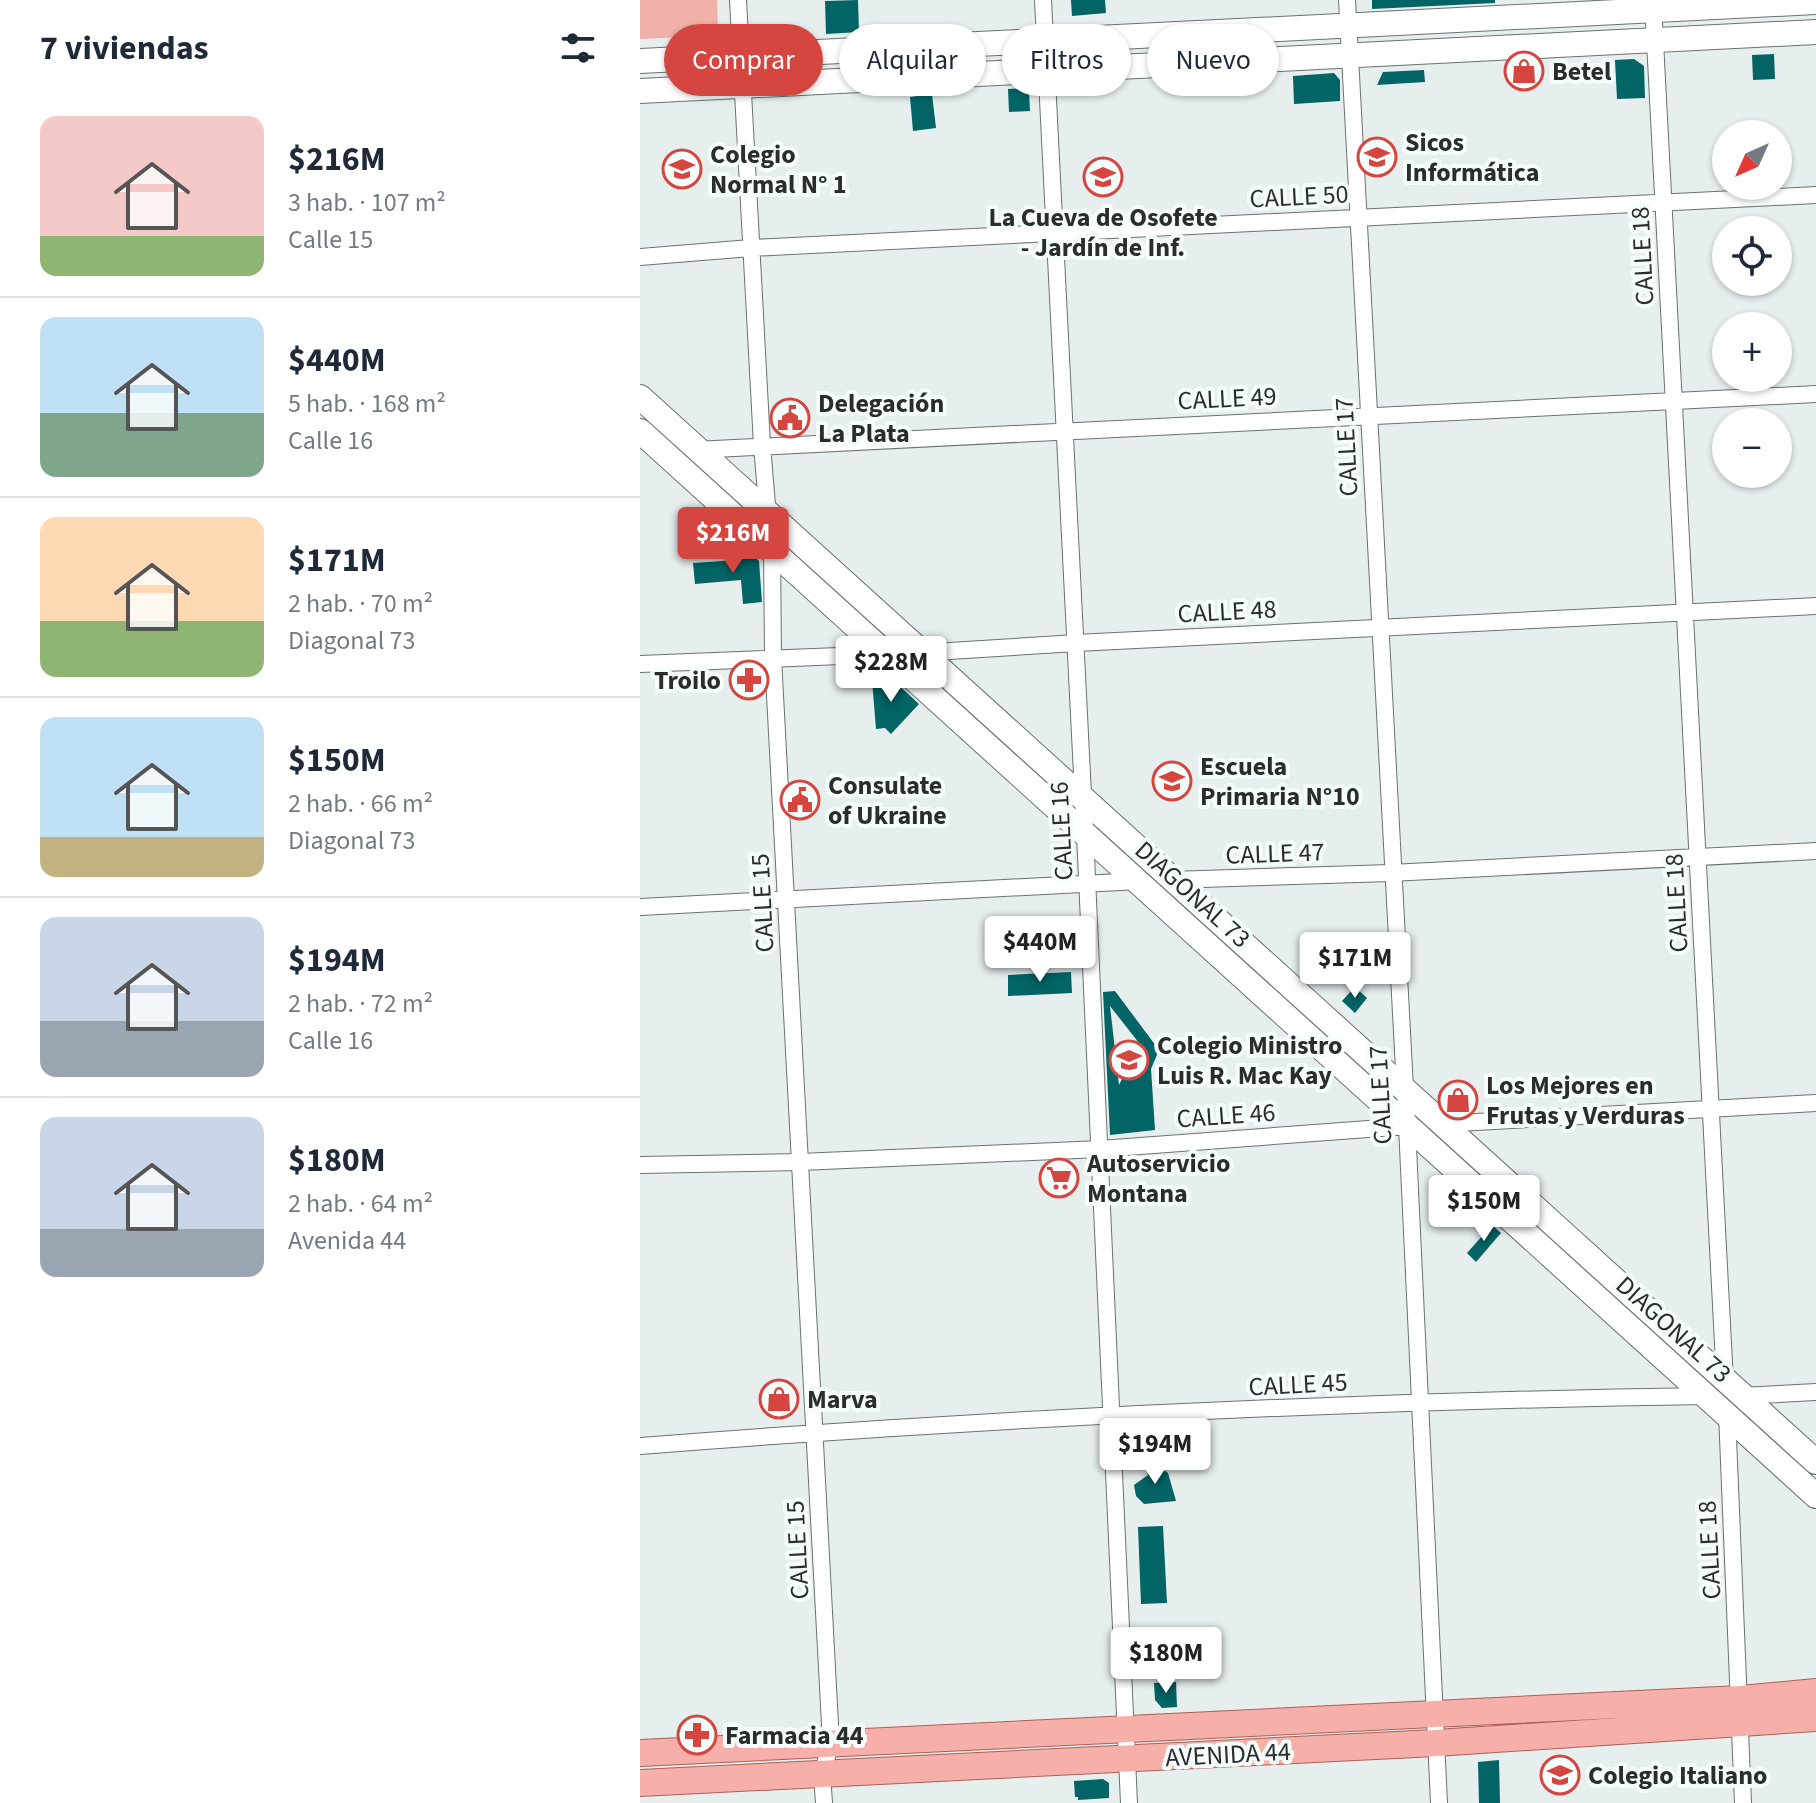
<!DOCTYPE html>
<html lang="es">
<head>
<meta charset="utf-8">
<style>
	body { margin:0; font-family:"Source Sans 3",sans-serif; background:#f2f2f3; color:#1f2937; height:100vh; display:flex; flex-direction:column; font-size:30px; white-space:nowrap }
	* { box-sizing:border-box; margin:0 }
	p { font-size:26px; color:#747a83 }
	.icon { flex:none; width:44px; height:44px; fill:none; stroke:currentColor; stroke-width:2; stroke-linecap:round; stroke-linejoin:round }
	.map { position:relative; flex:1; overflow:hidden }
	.drawer { display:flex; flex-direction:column; background:#fff; width:640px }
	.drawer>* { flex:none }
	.hud { position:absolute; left:24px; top:24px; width:760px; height:72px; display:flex; gap:16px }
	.needle { width:52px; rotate:225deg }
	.controls { position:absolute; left:1072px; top:120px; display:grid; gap:16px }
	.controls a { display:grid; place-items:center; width:80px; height:80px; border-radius:50%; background:#fff; box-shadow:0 2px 6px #0004; font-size:40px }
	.price { position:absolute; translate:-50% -68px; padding:0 18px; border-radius:8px; background:#fff; color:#222; font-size:26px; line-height:52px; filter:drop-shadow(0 2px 4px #0008) }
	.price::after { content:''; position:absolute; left:50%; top:48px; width:24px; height:18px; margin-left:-12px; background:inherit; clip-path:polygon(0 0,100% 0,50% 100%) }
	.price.current { background:#d4463f; color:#fff }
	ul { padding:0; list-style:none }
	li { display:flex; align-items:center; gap:24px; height:200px; padding:0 40px }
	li+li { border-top:2px solid #e0e1e3 }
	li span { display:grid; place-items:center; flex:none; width:224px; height:160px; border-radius:16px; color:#555 }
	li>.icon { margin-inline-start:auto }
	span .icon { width:96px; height:96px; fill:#fffc; stroke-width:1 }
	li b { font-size:34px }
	h2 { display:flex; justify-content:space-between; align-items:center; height:96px; padding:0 40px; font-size:34px }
	.chip { padding:0 28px; border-radius:36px; background:#fff; box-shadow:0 2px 6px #0004; font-size:28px; line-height:72px }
	.chip.current { background:#d4463f; color:#fff }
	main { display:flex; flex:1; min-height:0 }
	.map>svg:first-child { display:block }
	.green { fill:#f0b1a9 }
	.building { fill:#026465; fill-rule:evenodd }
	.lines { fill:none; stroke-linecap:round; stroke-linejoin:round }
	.street-casing { stroke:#6a7171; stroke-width:18 }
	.secondary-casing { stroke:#6a7171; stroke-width:26 }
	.primary-casing { stroke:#ab6058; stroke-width:28 }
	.street { stroke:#fff; stroke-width:16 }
	.secondary { stroke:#fff; stroke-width:24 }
	.primary { stroke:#f6b0a9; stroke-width:26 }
	.labels { text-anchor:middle; stroke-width:8; stroke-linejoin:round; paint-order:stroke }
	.poi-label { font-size:26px; font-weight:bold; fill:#2a2d2c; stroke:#f4fcfc; text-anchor:start }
	.street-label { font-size:26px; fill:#2a2d2c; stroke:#f4fcfc }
</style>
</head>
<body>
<main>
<section class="drawer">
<h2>7 viviendas<svg class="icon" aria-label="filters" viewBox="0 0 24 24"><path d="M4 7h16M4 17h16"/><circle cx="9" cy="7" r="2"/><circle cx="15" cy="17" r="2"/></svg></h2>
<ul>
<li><span style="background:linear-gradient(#f6c9c9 75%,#8fb573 0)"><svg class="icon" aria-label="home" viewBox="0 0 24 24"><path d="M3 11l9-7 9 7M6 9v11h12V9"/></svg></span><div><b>$216M</b><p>3 hab. · 107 m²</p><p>Calle 15</p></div></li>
<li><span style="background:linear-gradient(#bfe0f5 60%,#7fa58c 0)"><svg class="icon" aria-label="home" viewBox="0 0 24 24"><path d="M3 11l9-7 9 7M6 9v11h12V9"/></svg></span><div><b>$440M</b><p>5 hab. · 168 m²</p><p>Calle 16</p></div></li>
<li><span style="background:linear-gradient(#ffd9b3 65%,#8fb573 0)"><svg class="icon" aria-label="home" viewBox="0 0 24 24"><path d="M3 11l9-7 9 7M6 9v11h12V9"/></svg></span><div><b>$171M</b><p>2 hab. · 70 m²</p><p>Diagonal 73</p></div></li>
<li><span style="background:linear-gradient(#bfe0f5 75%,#c2b280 0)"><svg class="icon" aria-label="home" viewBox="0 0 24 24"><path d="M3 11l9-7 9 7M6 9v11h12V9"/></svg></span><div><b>$150M</b><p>2 hab. · 66 m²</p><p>Diagonal 73</p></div></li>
<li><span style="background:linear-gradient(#c9d6e8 65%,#9aa5b1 0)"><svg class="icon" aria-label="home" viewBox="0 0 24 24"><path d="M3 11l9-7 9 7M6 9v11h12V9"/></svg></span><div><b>$194M</b><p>2 hab. · 72 m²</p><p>Calle 16</p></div></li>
<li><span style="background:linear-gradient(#c9d6e8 70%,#9aa5b1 0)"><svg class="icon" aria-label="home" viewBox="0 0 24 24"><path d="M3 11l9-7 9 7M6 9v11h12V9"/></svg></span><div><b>$180M</b><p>2 hab. · 64 m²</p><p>Avenida 44</p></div></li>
</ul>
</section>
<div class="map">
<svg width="1176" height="1803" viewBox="0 0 1176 1803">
	<rect width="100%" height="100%" fill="#e7efee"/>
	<path class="green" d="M0,0H77L78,29L72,36L0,39Z"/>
	<path class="building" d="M218,0L219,32L186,34L185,1Z
		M431,0H465L466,13L432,16Z
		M732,0H855V3L732,9Z
		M1134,54L1135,79L1113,80L1112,55Z
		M994,59L1004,66L1005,98L977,99L975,60Z
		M784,70L785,82L737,85L743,72Z
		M694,73L700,80V101L654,104L653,76Z
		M384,88L389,92L390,111L369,112L368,89Z
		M292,94L296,128L273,131L270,97Z
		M107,550L119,561L122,602L103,604L101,580L55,584L53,563L98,560Z
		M251,678L279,704L251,734L245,728L236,729L232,680Z
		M431,972L432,993L368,996V975Z
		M715,987L727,998L715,1013L702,1001Z
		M475,991L519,1050L511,1069L515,1130L470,1135L463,992ZM470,1006L499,1043L479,1085Z
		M813,1081L824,1091L825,1112L802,1093Z
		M852,1225L861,1233L836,1262L827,1253Z
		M513,1463L528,1473L536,1501L504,1504L496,1496L494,1485L508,1475L504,1465Z
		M523,1526L527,1603L501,1604L498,1527Z
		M536,1682L537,1707L522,1708L515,1700L514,1683Z
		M859,1760L860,1803H839L838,1762Z
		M463,1779L469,1783V1798L438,1800V1797H435L434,1781Z"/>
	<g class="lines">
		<g class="street-casing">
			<path id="street" d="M98,0L122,445L128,517
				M403,0L445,834L489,1803
				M707,0L767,1126L799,1803
				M1013,3L1085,1382
				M0,257L111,248L1176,195
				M55,450L1176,394
				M132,548L133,658L191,1743L182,1774L184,1803
				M277,653L436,643L1176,606
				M0,664L250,654
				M530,880L751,873L1176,851
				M0,907L499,881
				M800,1124L1176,1103
				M0,1165L160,1162L460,1149L769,1126
				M1100,1396L1176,1392
				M1087,1413L1103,1803
				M0,1446C355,1418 713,1401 1069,1396"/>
		</g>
		<g class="secondary-casing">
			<path id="secondary" d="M0,61L1176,2
				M0,91L1176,32
				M0,397L1176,1462
				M0,431L1176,1496"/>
		</g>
		<g class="primary-casing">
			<path id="primary" d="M0,1753L1100,1699L1176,1692
				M0,1783L796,1743L1176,1718"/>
		</g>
		<use href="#street" class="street"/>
		<use href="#secondary" class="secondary"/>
		<use href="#primary" class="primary"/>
	</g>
	<defs>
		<g id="shop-ring" transform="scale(2)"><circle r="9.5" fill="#f4fcfc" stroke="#d4463f" stroke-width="1.5"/><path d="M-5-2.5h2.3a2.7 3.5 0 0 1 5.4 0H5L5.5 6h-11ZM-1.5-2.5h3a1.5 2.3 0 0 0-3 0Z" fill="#d4463f"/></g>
		<g id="university-ring" transform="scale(2)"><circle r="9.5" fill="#f4fcfc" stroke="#d4463f" stroke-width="1.5"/><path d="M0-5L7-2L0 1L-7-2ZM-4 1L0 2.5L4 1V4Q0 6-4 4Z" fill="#d4463f"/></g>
		<g id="school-ring" transform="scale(2)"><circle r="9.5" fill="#f4fcfc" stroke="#d4463f" stroke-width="1.5"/><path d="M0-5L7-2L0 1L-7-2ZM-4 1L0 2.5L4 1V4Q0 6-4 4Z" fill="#d4463f"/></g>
		<g id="civic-ring" transform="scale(2)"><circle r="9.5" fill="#f4fcfc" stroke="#d4463f" stroke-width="1.5"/><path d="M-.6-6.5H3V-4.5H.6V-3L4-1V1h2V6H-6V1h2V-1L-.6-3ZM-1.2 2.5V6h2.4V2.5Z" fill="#d4463f"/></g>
		<g id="pharmacy-ring" transform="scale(2)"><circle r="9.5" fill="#f4fcfc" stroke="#d4463f" stroke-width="1.5"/><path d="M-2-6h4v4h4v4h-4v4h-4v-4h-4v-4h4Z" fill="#d4463f"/></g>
		<g id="supermarket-ring" transform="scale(2)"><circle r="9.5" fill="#f4fcfc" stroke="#d4463f" stroke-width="1.5"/><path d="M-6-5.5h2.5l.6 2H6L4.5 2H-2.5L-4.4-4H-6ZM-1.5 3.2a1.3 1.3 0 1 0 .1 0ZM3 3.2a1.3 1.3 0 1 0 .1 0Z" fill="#d4463f"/></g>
	</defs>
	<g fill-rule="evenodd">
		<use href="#shop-ring" x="884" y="71"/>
		<use href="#university-ring" x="737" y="157"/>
		<use href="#school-ring" x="42" y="169"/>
		<use href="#school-ring" x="463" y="177"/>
		<use href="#civic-ring" x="150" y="418"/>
		<use href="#pharmacy-ring" x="109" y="680"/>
		<use href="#school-ring" x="532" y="781"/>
		<use href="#civic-ring" x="160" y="800"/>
		<use href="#school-ring" x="489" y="1060"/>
		<use href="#shop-ring" x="818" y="1100"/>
		<use href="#supermarket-ring" x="419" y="1178"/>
		<use href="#shop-ring" x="139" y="1399"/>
		<use href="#pharmacy-ring" x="57" y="1735"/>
		<use href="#school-ring" x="920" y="1775"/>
	</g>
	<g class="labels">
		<g class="poi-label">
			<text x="912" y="80">Betel</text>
			<text x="765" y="151">Sicos<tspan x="765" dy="30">Informática</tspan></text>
			<text x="70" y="163">Colegio<tspan x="70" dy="30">Normal N° 1</tspan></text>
			<text x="463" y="226" text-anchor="middle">La Cueva de Osofete<tspan x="463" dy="30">- Jardín de Inf.</tspan></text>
			<text x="178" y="412">Delegación<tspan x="178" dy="30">La Plata</tspan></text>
			<text x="81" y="689" text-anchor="end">Troilo</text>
			<text x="560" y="775">Escuela<tspan x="560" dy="30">Primaria N°10</tspan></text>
			<text x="188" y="794">Consulate<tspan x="188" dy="30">of Ukraine</tspan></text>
			<text x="517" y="1054">Colegio Ministro<tspan x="517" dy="30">Luis R. Mac Kay</tspan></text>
			<text x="846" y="1094">Los Mejores en<tspan x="846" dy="30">Frutas y Verduras</tspan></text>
			<text x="447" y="1172">Autoservicio<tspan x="447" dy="30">Montana</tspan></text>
			<text x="167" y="1408">Marva</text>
			<text x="85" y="1744">Farmacia 44</text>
			<text x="948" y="1784">Colegio Italiano</text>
		</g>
		<g class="street-label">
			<text transform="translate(659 196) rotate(-3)" y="9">CALLE 50</text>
			<text transform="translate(1002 256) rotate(-93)" y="9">CALLE 18</text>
			<text transform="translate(587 398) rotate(-3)" y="9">CALLE 49</text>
			<text transform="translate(706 447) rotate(-93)" y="9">CALLE 17</text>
			<text transform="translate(587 611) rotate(-3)" y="9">CALLE 48</text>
			<text transform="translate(421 831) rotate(-93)" y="9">CALLE 16</text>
			<text transform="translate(635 853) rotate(-2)" y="9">CALLE 47</text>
			<text transform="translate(553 894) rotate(42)" y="9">DIAGONAL 73</text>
			<text transform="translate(122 903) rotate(-93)" y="9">CALLE 15</text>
			<text transform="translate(1036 903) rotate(-93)" y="9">CALLE 18</text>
			<text transform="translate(740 1095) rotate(-93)" y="9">CALLE 17</text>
			<text transform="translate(586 1115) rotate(-4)" y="9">CALLE 46</text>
			<text transform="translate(1034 1329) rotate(42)" y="9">DIAGONAL 73</text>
			<text transform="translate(658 1384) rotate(-3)" y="9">CALLE 45</text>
			<text transform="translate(157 1550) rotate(-93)" y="9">CALLE 15</text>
			<text transform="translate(1069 1550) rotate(-93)" y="9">CALLE 18</text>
			<text transform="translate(588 1754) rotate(-3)" y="9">AVENIDA 44</text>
		</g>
	</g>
</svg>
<div class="controls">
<a><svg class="needle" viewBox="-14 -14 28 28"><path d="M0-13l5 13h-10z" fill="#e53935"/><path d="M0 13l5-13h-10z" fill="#747a83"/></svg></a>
<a><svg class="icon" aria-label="locate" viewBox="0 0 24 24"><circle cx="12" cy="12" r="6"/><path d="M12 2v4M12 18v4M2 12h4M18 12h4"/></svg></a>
<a>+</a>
<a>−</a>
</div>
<b class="price current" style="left:93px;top:575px">$216M</b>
<b class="price" style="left:251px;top:704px">$228M</b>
<b class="price" style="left:400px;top:984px">$440M</b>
<b class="price" style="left:715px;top:1000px">$171M</b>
<b class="price" style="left:844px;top:1243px">$150M</b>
<b class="price" style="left:515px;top:1486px">$194M</b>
<b class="price" style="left:526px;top:1695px">$180M</b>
<div class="hud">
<a class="chip current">Comprar</a>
<a class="chip">Alquilar</a>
<a class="chip">Filtros</a>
<a class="chip">Nuevo</a>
</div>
</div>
</main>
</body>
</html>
